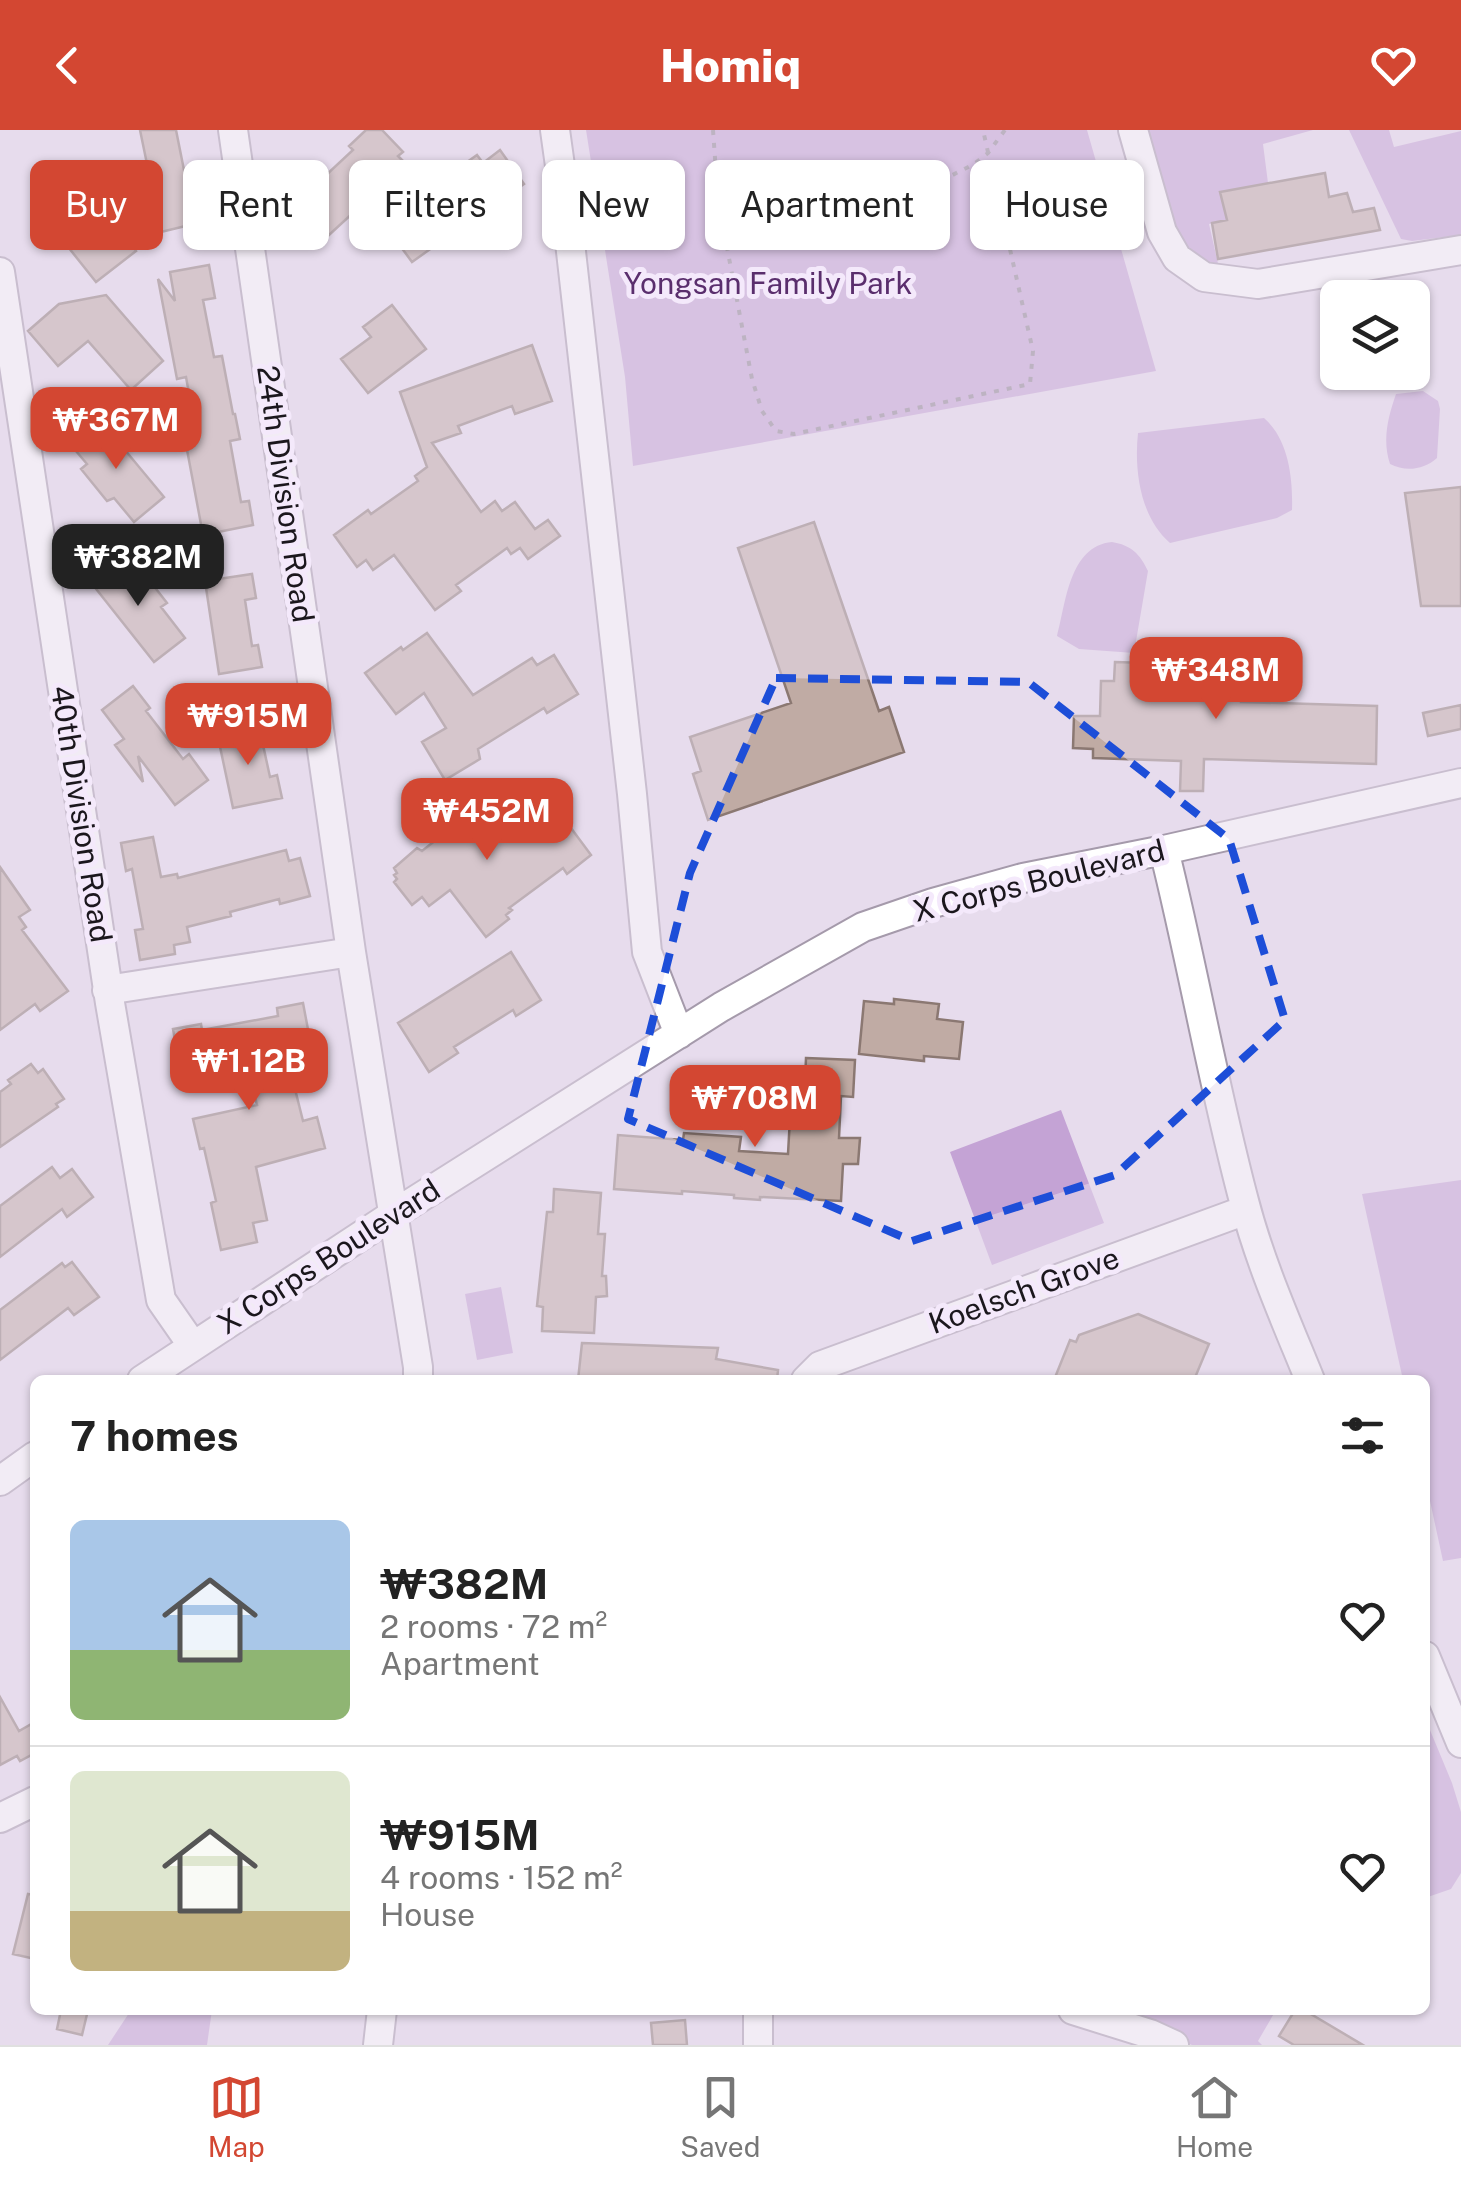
<!DOCTYPE html>
<html lang="en">
<head>
<meta charset="utf-8">
<style>
	body { margin:0; font-family:"Public Sans",sans-serif; background:#f2f2f2; color:#222; height:100vh; display:flex; flex-direction:column; font-size:38px; white-space:nowrap }
	* { box-sizing:border-box; margin:0 }
	p { font-size:32px; color:#767676 }
	.icon { flex:none; width:55px; height:55px; fill:none; stroke:currentColor; stroke-width:2; stroke-linecap:round; stroke-linejoin:round }
	.map { position:relative; flex:1; overflow:hidden }
	.details { position:absolute; left:30px; top:1245px; width:1400px; height:640px; display:flex; flex-direction:column; background:#fff; border-radius:15px; box-shadow:0 2px 8px #0004 }
	.details>* { flex:none }
	.top-card { position:absolute; left:30px; top:30px; width:1402px; height:90px; display:flex; gap:20px }
	.controls { position:absolute; left:1320px; top:150px; display:grid; gap:20px }
	.controls a { display:grid; place-items:center; width:110px; height:110px; border-radius:15px; background:#fff; box-shadow:0 2px 8px #0004; font-size:50px }
	.price { position:absolute; translate:-50% -85px; padding:0 22px; border-radius:20px; background:#d34732; color:#fff; font-size:32px; line-height:65px; filter:drop-shadow(0 2px 5px #0008) }
	.price::after { content:''; position:absolute; left:50%; top:60px; width:30px; height:22px; margin-left:-15px; background:inherit; clip-path:polygon(0 0,100% 0,50% 100%) }
	.price.on { background:#222; color:#fff }
	ul { padding:0; list-style:none }
	li { display:flex; align-items:center; gap:30px; height:250px; padding:0 40px }
	li+li { border-top:2px solid #e0e0e0 }
	li span { display:grid; place-items:center; flex:none; width:280px; height:200px; border-radius:15px; color:#555 }
	li>.icon { margin-inline-start:auto }
	span .icon { width:120px; height:120px; fill:#fffc; stroke-width:1 }
	li b { font-size:42px }
	h2 { display:flex; justify-content:space-between; align-items:center; height:120px; padding:0 40px; font-size:42px }
	.tag { padding:0 35px; border-radius:15px; background:#fff; box-shadow:0 2px 8px #0004; font-size:35px; line-height:90px }
	.tag.on { background:#d34732; color:#fff }
	header { display:flex; justify-content:space-between; align-items:center; height:130px; padding:0 40px; background:#d34732; color:#fff; font-size:45px; font-weight:800 }
	.menu { display:flex; justify-content:space-around; align-items:center; height:140px; border-top:2px solid #e0e0e0; background:#fff; font-size:28px; color:#767676 }
	.menu a { display:grid; justify-items:center; gap:5px }
	.menu .on { color:#d34732 }
	.map>svg:first-child { display:block }
	.green { fill:#c4a3d5 }
	.building { fill:#c0aba4; stroke:#8b7872; stroke-width:2.5 }
	.lines { fill:none; stroke-linecap:round; stroke-linejoin:round }
	.minor-casing { stroke:#a59aab; stroke-width:32 }
	.path { stroke:#8a828e; stroke-width:4; stroke-dasharray:5 8; stroke-linecap:butt }
	.minor { stroke:#fff; stroke-width:28 }
	.marked { fill:none; stroke:#1d4ed8; stroke-width:8; stroke-dasharray:20 12; stroke-linejoin:round }
	.labels { text-anchor:middle; stroke-width:10; stroke-linejoin:round; paint-order:stroke }
	.park-label { font-size:30px; fill:#5a2e6d; stroke:#f4e9fb }
	.street-label { font-size:30px; fill:#1b171d; stroke:#f4e9fb }
</style>
</head>
<body>
<header><svg class="icon" aria-label="back" viewBox="0 0 24 24"><path d="M15 5l-7 7 7 7"/></svg>Homiq<svg class="icon" aria-label="heart" viewBox="0 0 24 24"><path d="M12 20l-8-8c-3-5 5-10 8-4 3-6 11-1 8 4z"/></svg></header>
<div class="map">
<svg width="1461" height="1915" viewBox="0 0 1461 1915">
	<rect width="100%" height="100%" fill="#e7dced"/>
	<path class="green" d="M586,0H1087L1156,241L633,336L625,247Z
		M1147,0H1313L1263,14L1268,53L1220,63L1227,90L1209,94L1219,138L1189,121L1177,109Z
		M1349,0H1389L1394,17L1461,1V105L1412,111L1401,109Z
		M1423,261L1438,271L1440,279L1437,328C1424,340 1405,342 1390,334C1382,310 1388,287 1396,264Z
		M1264,288C1289,310 1293,349 1292,380L1277,388L1170,413C1140,387 1134,340 1138,303Z
		M1112,412C1131,415 1140,424 1148,441L1134,523L1079,519L1057,506C1066,473 1069,416 1112,412Z
		M1061,980L1104,1093L992,1135L950,1022Z
		M1461,1050V1428L1443,1431L1425,1348V1250H1403L1362,1064Z
		M501,1157L513,1223L477,1230L465,1164Z
		M1425,1588L1452,1653L1461,1682V1743L1451,1759L1425,1768Z
		M131,1880H212L207,1915H108Z
		M1132,1880H1276L1258,1911L1262,1915H1192L1128,1888Z"/>
	<path class="building" d="M140,0H176L189,65L196,64L202,92L161,102Z
		M366,0H382L403,22L398,26L406,34L329,105L322,98L312,107L284,77L304,58L308,62L353,20L349,16Z
		M500,20L524,54L489,79L485,73L440,105L443,110L412,132L390,102L408,89L401,79L477,25L483,33Z
		M66,33L79,49L75,57L111,102L117,98L136,121L96,152L45,88L53,81L35,58Z
		M1325,43L1329,67L1347,63L1353,82L1374,78L1380,100L1218,129L1212,93L1227,90L1220,62Z
		M209,135L215,168L203,170L214,227L222,226L233,284H235L240,309L230,311L241,372L249,371L253,395L203,405L182,293L194,291L186,247L177,249L158,149L175,171L170,142Z
		M106,165L163,231L131,260L88,211L58,236L28,201L59,174Z
		M392,175L426,219L368,263L341,229L371,207L363,197Z
		M532,215L552,271L515,284L512,276L458,296L461,303L432,313L481,382L495,371L502,381L515,372L535,399L548,390L560,406L528,429L520,418L511,424L507,418L456,455L461,461L435,480L394,425L373,440L366,430L357,437L334,405L368,380L371,384L418,351L415,346L427,337L400,262Z
		M100,290L164,367L134,392L114,368L107,371L81,339L87,334L70,314Z
		M1461,357V476H1421L1405,363Z
		M814,392L879,581L889,577L904,622L708,690L693,644L701,641L690,607L791,573L738,418Z
		M117,428L137,454L146,446L167,473L161,477L185,508L154,532L89,450Z
		M252,444L256,468L245,470L252,516L258,515L262,537L219,544L205,451Z
		M427,503L473,565L532,528L537,535L554,525L578,564L547,583L544,578L478,619L480,629L445,650L422,612L446,598L424,563L396,584L365,543L401,517L403,520Z
		M1115,532L1242,536L1241,572L1377,576L1376,634L1204,629L1203,661H1180L1181,631L1093,628V619L1073,618L1074,586H1100L1101,551H1114Z
		M133,556L150,578L146,581L183,629L189,624L208,650L175,675L138,626L143,652L115,615L124,609L102,580Z
		M1461,575V599L1428,606L1423,583Z
		M258,592L270,647L277,645L282,668L233,678L219,612L230,610L228,599Z
		M490,658L533,711L546,701L551,708L557,703L560,707L571,698L591,725L567,744L563,738L509,778L512,780L506,785L509,789L486,807L450,760L429,776L422,767L412,775L394,752L397,749L394,745L397,743L394,738L417,718L422,721L470,683L465,677Z
		M153,707L161,747L177,744L178,748L286,720L289,731L300,728L310,766L280,774L279,769L230,782L231,786L187,797L190,812L174,815L175,824L140,830L135,800L143,799L132,739L126,741L121,713Z
		M0,737L30,780L19,787L26,797L22,800L68,861L40,881L35,874L0,900Z
		M511,822L541,870L516,886L513,880L454,917L458,923L429,942L398,893Z
		M894,869L939,874L937,889L963,892L959,929L924,926V931L859,924L864,871L894,874Z
		M303,873L310,910L294,913L297,930L288,931L303,991L317,987L325,1018L256,1037L267,1090L253,1093L257,1112L221,1120L211,1073L216,1071L204,1018L200,1019L193,989L257,975L248,939L196,948L194,936L180,939L173,899L201,894L202,900L278,886L277,878Z
		M806,928L855,930L853,967L841,966L839,1008H860L858,1034H843L841,1071L760,1067V1070L734,1068V1065L682,1061V1064L614,1059L618,1005L683,1010L684,1003L741,1007L739,1021L788,1024L792,952H805Z
		M31,934L38,943L43,939L64,969L56,974L58,977L0,1017V962L11,954L8,950Z
		M52,1037L60,1048L72,1039L93,1067L67,1087L62,1079L0,1127V1076Z
		M554,1059L601,1063L598,1104H605L602,1146H606L607,1166L596,1167L594,1203L542,1201L543,1177L537,1176L547,1082H553Z
		M72,1132L99,1167L74,1185L68,1178L0,1230V1180L62,1133L65,1137Z
		M1138,1184L1209,1214L1194,1250H1054L1070,1210L1076,1212L1079,1205Z
		M582,1213L718,1218L716,1229L778,1240L777,1250H578Z
		M0,1567L19,1601L35,1592V1623L20,1631L17,1626L0,1635Z
		M28,1764L35,1765V1829L13,1824Z
		M61,1880H88L82,1905L57,1899Z
		M1295,1880H1304L1363,1915H1294L1279,1906Z
		M685,1890L687,1915H653L651,1893Z"/>
	<g class="lines">
		<g class="minor-casing">
			<path id="minor" d="M233,0L351,822L418,1237V1250
				M555,0L567,86L632,664L647,822L679,904
				M1133,0L1162,102L1177,128L1204,147L1258,154L1461,120
				M0,142L110,873L161,1170L193,1216
				M1164,720C1193,836 1213,955 1244,1071C1260,1133 1286,1191 1310,1250
				M107,860L351,822
				M142,1250L394,1084L721,877L863,797L933,773L1023,748L1164,720L1461,653
				M806,1250L820,1236L1246,1080
				M0,1351L35,1326
				M1425,1526L1461,1613
				M0,1688L35,1671
				M758,1880V1915
				M1073,1880L1150,1904L1174,1915
				M378,1915L382,1880"/>
		</g>
		<path class="path" d="M713,0L718,70L752,249L762,281L776,301L794,304L1030,254L1033,221L983,0
			M718,70L750,81L802,91L843,90L896,74L974,34L988,23L1005,0"/>
		<use href="#minor" class="minor"/>
	</g>
	<path d="M0 0H1461V1915H0ZM776,548L1028,552L1229,709L1285,890L1115,1045L912,1111L628,989L690,743Z" fill="#e7dced" fill-opacity=".55" fill-rule="evenodd"/>
	<path class="marked" d="M776,548L1028,552L1229,709L1285,890L1115,1045L912,1111L628,989L690,743Z"/>
	<g class="labels">
		<g class="park-label">
			<text x="768" y="164">Yongsan Family Park</text>
		</g>
		<g class="street-label">
			<text transform="translate(285 364) rotate(82)" y="10">24th Division Road</text>
			<text transform="translate(81 684) rotate(81)" y="10">40th Division Road</text>
			<text transform="translate(1039 751) rotate(-14)" y="10">X Corps Boulevard</text>
			<text transform="translate(329 1127) rotate(-33)" y="10">X Corps Boulevard</text>
			<text transform="translate(1024 1161) rotate(-20)" y="10">Koelsch Grove</text>
		</g>
	</g>
</svg>
<div class="controls">
<a><svg class="icon" aria-label="layers" viewBox="0 0 24 24"><path d="M12 4l9 5-9 5-9-5zM3 14l9 5 9-5"/></svg></a>
</div>
<b class="price" style="left:116px;top:342px">₩367M</b>
<b class="price on" style="left:138px;top:479px">₩382M</b>
<b class="price" style="left:1216px;top:592px">₩348M</b>
<b class="price" style="left:248px;top:638px">₩915M</b>
<b class="price" style="left:487px;top:733px">₩452M</b>
<b class="price" style="left:249px;top:983px">₩1.12B</b>
<b class="price" style="left:755px;top:1020px">₩708M</b>
<div class="top-card">
<a class="tag on">Buy</a>
<a class="tag">Rent</a>
<a class="tag">Filters</a>
<a class="tag">New</a>
<a class="tag">Apartment</a>
<a class="tag">House</a>
</div>
<section class="details">
<h2>7 homes<svg class="icon" aria-label="filters" viewBox="0 0 24 24"><path d="M4 7h16M4 17h16"/><circle cx="9" cy="7" r="2"/><circle cx="15" cy="17" r="2"/></svg></h2>
<ul>
<li><span style="background:linear-gradient(#a9c7e8 65%,#8fb573 0)"><svg class="icon" aria-label="home" viewBox="0 0 24 24"><path d="M3 11l9-7 9 7M6 9v11h12V9"/></svg></span><div><b>₩382M</b><p>2 rooms · 72 m²</p><p>Apartment</p></div><svg class="icon" aria-label="heart" viewBox="0 0 24 24"><path d="M12 20l-8-8c-3-5 5-10 8-4 3-6 11-1 8 4z"/></svg></li>
<li><span style="background:linear-gradient(#dfe7d0 70%,#c2b280 0)"><svg class="icon" aria-label="home" viewBox="0 0 24 24"><path d="M3 11l9-7 9 7M6 9v11h12V9"/></svg></span><div><b>₩915M</b><p>4 rooms · 152 m²</p><p>House</p></div><svg class="icon" aria-label="heart" viewBox="0 0 24 24"><path d="M12 20l-8-8c-3-5 5-10 8-4 3-6 11-1 8 4z"/></svg></li>
</ul>
</section>
</div>
<nav class="menu">
<a class="on"><svg class="icon" aria-label="map" viewBox="0 0 24 24"><path d="M3 6l6-2 6 2 6-2v14l-6 2-6-2-6 2zM9 4v14M15 6v14"/></svg>Map</a>
<a><svg class="icon" aria-label="saved" viewBox="0 0 24 24"><path d="M7 4h10v16l-5-4-5 4z"/></svg>Saved</a>
<a><svg class="icon" aria-label="home" viewBox="0 0 24 24"><path d="M3 11l9-7 9 7M6 9v11h12V9"/></svg>Home</a>
</nav>
</body>
</html>
